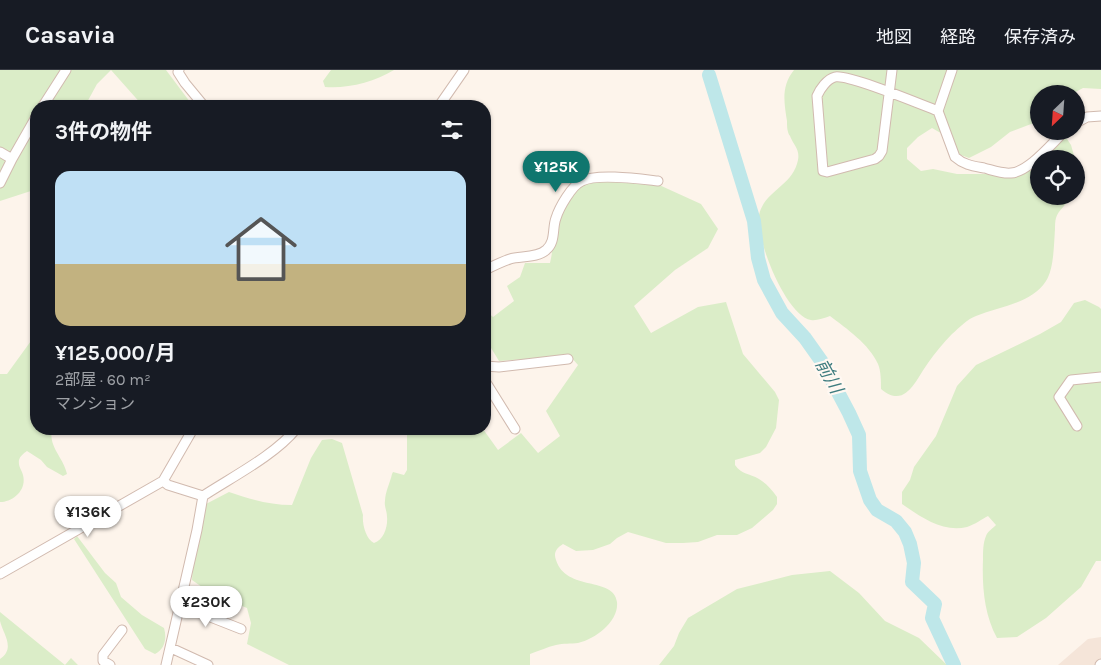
<!DOCTYPE html>
<html lang="ja">
<head>
<meta charset="utf-8">
<style>
	body { margin:0; font-family:Karla,"Noto Sans JP",sans-serif; background:#20242c; color:#f1f3f6; height:100vh; display:flex; flex-direction:column; font-size:19px; white-space:nowrap }
	* { box-sizing:border-box; margin:0 }
	p { font-size:16px; color:#9ea1a6 }
	.icon { flex:none; width:28px; height:28px; fill:none; stroke:currentColor; stroke-width:2; stroke-linecap:round; stroke-linejoin:round }
	.map { position:relative; flex:1; overflow:hidden }
	.details { position:absolute; left:30px; top:30px; width:461px; height:335px; display:flex; flex-direction:column; background:#171b24; border-radius:20px; box-shadow:0 1px 4px #0004 }
	.details>* { flex:none }
	.needle { width:32px; rotate:205deg }
	.buttons { position:absolute; left:1030px; top:15px; display:grid; gap:10px }
	.buttons a { display:grid; place-items:center; width:55px; height:55px; border-radius:50%; background:#171b24; box-shadow:0 1px 4px #0004; font-size:25px }
	.price { position:absolute; translate:-50% -42px; padding:0 11px; border-radius:18px; background:#fff; color:#222; font-size:16px; line-height:32px; filter:drop-shadow(0 1px 2px #0008) }
	.price::after { content:''; position:absolute; left:50%; top:30px; width:15px; height:11px; margin-left:-8px; background:inherit; clip-path:polygon(0 0,100% 0,50% 100%) }
	.price.current { background:#0f766e; color:#fff }
	ul { padding:0; list-style:none }
	li { display:grid; align-content:center; gap:10px; height:265px; padding:0 25px }
	li+li { border-top:1px solid #363941 }
	li span { display:grid; place-items:center; height:155px; border-radius:15px; color:#555 }
	li>.icon { margin-inline-start:auto }
	span .icon { width:90px; height:90px; fill:#fffc; stroke-width:1 }
	li b { font-size:21px }
	h2 { display:flex; justify-content:space-between; align-items:center; height:60px; padding:0 25px; font-size:21px }
	header { display:flex; align-items:center; gap:30px; box-sizing:border-box; height:70px; padding:0 25px; background:#171b24; border-bottom:1px solid #363941 }
	header strong { font-size:24px }
	nav { display:flex; gap:28px; margin-inline-start:auto; font-size:18px }
	.map>svg:first-child { display:block }
	.residential { fill:#f5e5d9 }
	.green { fill:#dbedc8 }
	.lines { fill:none; stroke-linecap:round; stroke-linejoin:round }
	.river { stroke:#bee7e9; stroke-width:14 }
	.minor-casing { stroke:#d1baaf; stroke-width:11 }
	.minor { stroke:#fff; stroke-width:9 }
	.labels { text-anchor:middle; stroke-width:4.5; stroke-linejoin:round; paint-order:stroke }
	.water-label { font-size:18px; font-style:italic; fill:#3e7c7f; stroke:#fff8f2 }
</style>
</head>
<body>
<header>
<strong>Casavia</strong>
<nav><a>地図</a><a>経路</a><a>保存済み</a></nav>
</header>
<div class="map">
<svg width="1101" height="595" viewBox="0 0 1101 595">
	<rect width="100%" height="100%" fill="#fdf4eb"/>
	<path class="residential" d="M1101,567V595H1058L1088,569Z"/>
	<path class="green" d="M0,0H166L193,36H143L111,0L97,14L85,36H36V117L34,120L0,131Z
		M331,0H394C374,12 347,19 325,17L323,11Z
		M794,0H1101V19L1083,18L1072,24H1039V51L1010,62L991,77L969,88L958,84L951,69L932,58L918,67L907,78V89L921,101L933,99L957,104H1019L1059,68L1067,69L1071,75L1075,89H1039V126H1071C1067,135 1058,140 1056,148C1055,151 1055,156 1055,159C1054,173 1054,199 1046,211C1031,234 1000,236 976,246C967,249 959,258 952,264C943,273 935,283 928,293C916,309 906,340 881,319C881,311 881,301 878,294C869,274 847,259 830,246C824,248 816,251 811,250C786,246 755,168 759,145C764,121 793,116 798,90C800,79 794,76 790,66C787,62 787,56 787,51C784,32 781,16 794,0Z
		M598,109L657,114L701,134L718,159L708,178L675,200L634,236L651,263L698,237L726,232L743,284L775,322L779,330L776,358L766,377L760,383L735,390V395C742,405 749,403 759,409C767,414 772,420 777,427V434L773,440L752,458L737,465H717L698,472L683,473H666L628,462L617,468L610,474L593,480L576,481L563,474C557,478 553,482 556,490C566,522 614,506 617,532C619,551 596,569 578,573C571,574 563,573 556,575C547,577 539,581 530,584V595H289L247,574L251,553L247,538L212,524L192,510L193,492L206,434L229,422C250,429 269,435 292,435L311,388L322,370L332,369L342,373L363,445C362,454 366,469 374,473C384,470 388,456 387,447C387,441 384,436 385,431C385,422 390,413 392,404L393,402L404,405L407,400V359H483L498,380L521,363L538,383L560,366L546,341L578,295L570,286L499,291L485,268V240L493,247L514,231L507,216L520,207L525,193H550C555,170 560,124 583,113C588,111 594,110 598,109Z
		M1085,230L1099,237L1101,239V491H1096L1081,517L1046,548L1017,567L997,568C984,544 982,516 983,489C983,482 983,473 986,466C987,462 993,458 996,455L988,446C982,449 974,455 967,457C943,463 921,447 902,434V422L910,410L914,397L936,366L957,316L976,295L1040,264L1061,252L1074,233Z
		M36,264V359H52C48,377 64,388 67,404L63,406L47,397L41,390L27,381C23,384 20,386 19,390C18,397 22,400 23,405C27,420 13,432 0,432V304H7Z
		M77,466L105,503L116,513L121,527L142,545L164,558C167,568 165,579 155,584L145,579L74,469Z
		M830,501L859,523L885,551L919,568L947,595H659L674,576L679,563L688,548L737,519L792,505Z
		M0,542L65,595L71,588L78,595H0V589C16,578 3,564 0,551C0,548 0,545 0,542Z"/>
	<g class="lines">
		<path class="river" d="M709,5L754,151L758,188L764,210L782,243L805,268L822,292L849,343L859,365L860,401L870,430L877,440L896,451L905,462L910,474L914,493L912,512L935,534L932,548L954,595"/>
		<g class="minor-casing">
			<path id="minor" d="M179,0L178,2L185,13L204,36
				M892,0L882,81L879,86L875,89L827,102L823,101L817,26C820,19 827,9 835,7C848,4 920,34 938,41
				M952,0L938,41L955,87C964,95 973,96 984,98C992,100 1002,104 1011,103C1029,102 1052,73 1065,61
				M43,36L66,0
				M439,36L464,0
				M1076,53L1087,47L1101,46
				M0,82L12,89
				M0,113L12,89L36,47
				M485,200C493,196 501,192 510,189C520,186 538,188 546,180C556,172 552,158 556,148C559,138 572,115 582,111C597,103 640,109 658,111
				M485,296L499,297L568,289
				M485,311L515,359
				M1077,356L1059,327L1071,310L1101,307
				M163,411L168,415L203,426
				M0,504L163,411L193,359
				M180,535L241,559
				M171,578L208,595
				M110,595L103,591V585L122,560
				M166,595L197,460L203,426C232,407 275,385 296,359
				M1100,595L1101,594"/>
		</g>
		<use href="#minor" class="minor"/>
	</g>
	<g class="labels">
		<g class="water-label">
			<text transform="translate(829 306) rotate(61)" y="6">前川</text>
		</g>
	</g>
</svg>
<div class="buttons">
<a><svg class="needle" viewBox="-14 -14 28 28"><path d="M0-13l5 13h-10z" fill="#e53935"/><path d="M0 13l5-13h-10z" fill="#9ea1a6"/></svg></a>
<a><svg class="icon" aria-label="locate" viewBox="0 0 24 24"><circle cx="12" cy="12" r="6"/><path d="M12 2v4M12 18v4M2 12h4M18 12h4"/></svg></a>
</div>
<b class="price current" style="left:556px;top:123px">¥125K</b>
<b class="price" style="left:88px;top:468px">¥136K</b>
<b class="price" style="left:206px;top:558px">¥230K</b>
<section class="details">
<h2>3件の物件<svg class="icon" aria-label="filters" viewBox="0 0 24 24"><path d="M4 7h16M4 17h16"/><circle cx="9" cy="7" r="2"/><circle cx="15" cy="17" r="2"/></svg></h2>
<ul>
<li><span style="background:linear-gradient(#bfe0f5 60%,#c2b280 0)"><svg class="icon" aria-label="home" viewBox="0 0 24 24"><path d="M3 11l9-7 9 7M6 9v11h12V9"/></svg></span><div><b>¥125,000/月</b><p>2部屋 · 60 m²</p><p>マンション</p></div></li>
</ul>
</section>
</div>
</body>
</html>
